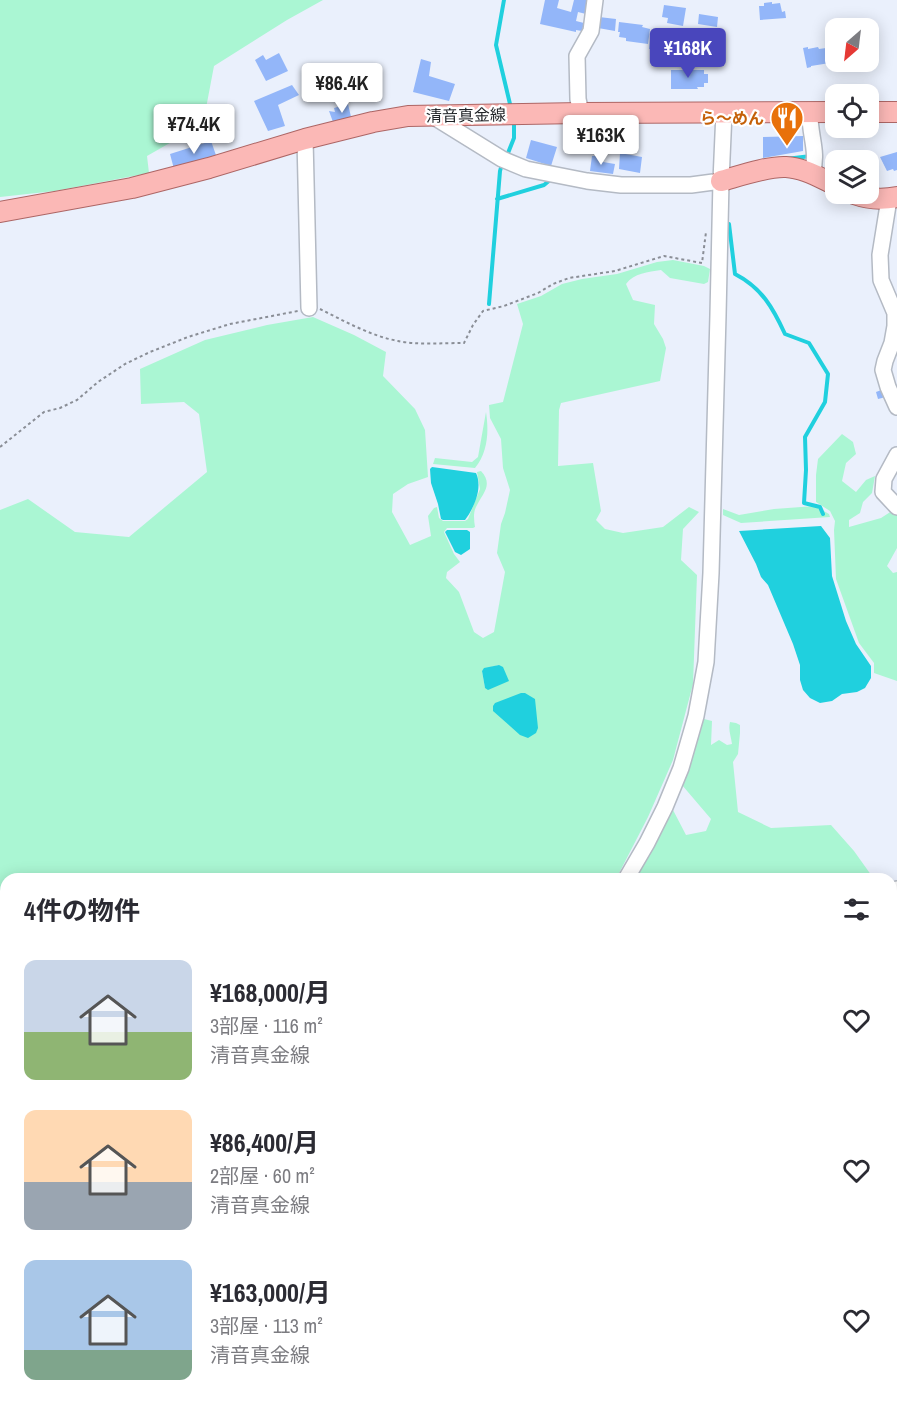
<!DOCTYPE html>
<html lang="ja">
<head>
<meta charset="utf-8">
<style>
	body { margin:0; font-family:"Archivo Narrow","Noto Sans JP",sans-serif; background:#f7f7f7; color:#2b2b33; height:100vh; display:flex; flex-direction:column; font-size:22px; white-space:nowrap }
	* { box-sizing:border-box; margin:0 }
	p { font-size:20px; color:#7c7c81 }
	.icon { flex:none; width:33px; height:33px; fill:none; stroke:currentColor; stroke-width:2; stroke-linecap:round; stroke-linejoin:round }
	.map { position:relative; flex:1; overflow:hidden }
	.panel { position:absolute; left:0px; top:873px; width:897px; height:534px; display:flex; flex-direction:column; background:#fff; border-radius:18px 18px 0 0; box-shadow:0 3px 15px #0003 }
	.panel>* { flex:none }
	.needle { width:39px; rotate:208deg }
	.tools { position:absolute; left:825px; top:18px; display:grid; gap:12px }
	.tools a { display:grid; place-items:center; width:54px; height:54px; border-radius:12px; background:#fff; box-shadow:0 3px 15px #0003; font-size:30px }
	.price { position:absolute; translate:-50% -51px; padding:0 14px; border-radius:6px; background:#fff; color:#222; font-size:20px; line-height:39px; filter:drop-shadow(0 2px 3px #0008) }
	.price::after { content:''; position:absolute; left:50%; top:36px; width:18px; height:14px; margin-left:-9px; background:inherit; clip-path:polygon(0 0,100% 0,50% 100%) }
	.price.current { background:#4946bc; color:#fff }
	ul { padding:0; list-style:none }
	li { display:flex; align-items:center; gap:18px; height:150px; padding:0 24px }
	li span { display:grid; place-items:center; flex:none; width:168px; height:120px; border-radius:12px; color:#555 }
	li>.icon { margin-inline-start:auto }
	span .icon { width:72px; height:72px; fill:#fffc; stroke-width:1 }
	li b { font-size:26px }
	h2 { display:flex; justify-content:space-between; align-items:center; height:72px; padding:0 24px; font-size:26px }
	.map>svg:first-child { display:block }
	.green { fill:#aaf6d3; fill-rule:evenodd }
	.water { fill:#20d0de }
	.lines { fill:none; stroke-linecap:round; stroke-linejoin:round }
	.stream { stroke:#20d0de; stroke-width:4 }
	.building { fill:#93b6f9 }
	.minor-casing { stroke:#b4bac4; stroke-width:18 }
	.major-casing { stroke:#ad6665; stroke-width:22 }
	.path { stroke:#8a8e96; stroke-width:2; stroke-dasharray:3 3; stroke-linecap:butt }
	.minor { stroke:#fff; stroke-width:15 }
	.major { stroke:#fbb8b6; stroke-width:20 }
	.labels { text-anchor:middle; stroke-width:4.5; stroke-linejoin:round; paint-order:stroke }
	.street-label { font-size:16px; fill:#212428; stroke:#fff }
	.food-label { font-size:16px; font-weight:bold; fill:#c56008; stroke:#fff; text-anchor:end }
</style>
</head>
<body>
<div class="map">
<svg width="897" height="1407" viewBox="0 0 897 1407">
	<rect width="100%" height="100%" fill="#eaf0fc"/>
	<path class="green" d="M0,0H323L287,20L214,66L203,124L147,156L149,173L55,191L0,197Z
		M673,260L704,266L710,269L708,282L704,284L670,278L661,270C648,272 634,273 626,284L633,300L655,305L654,324L663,339L666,348L660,381L561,403L559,410L558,466L593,463L601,511L596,520L605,529L623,533L663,527L689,507L699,512L683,529L681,560L697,575L693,684L673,760L648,817L616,879H312L305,875L295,879H6V916L4,914L0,897V510L28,499L75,532L129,537L207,472L199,414L184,402L141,404L140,369L205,340L267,325L313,317L354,335L386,352L383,376L415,409L425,430L428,477L408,484L393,494L392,512L410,545L431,536L428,516L434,508L437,507L439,518L443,521H465L468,519L480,489L477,472L481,471C494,485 482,494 476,507C473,513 474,520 475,527L473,528H447L444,532L454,554L460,562L447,572L446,578L459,592L474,632L483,638L494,632L505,572L497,553L501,524L505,513L510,490L503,468L501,439L490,418L489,405L503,402L523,324L517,304L541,296L562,284L582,279L617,274L657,262ZM499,665L485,688L482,671L484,669Z
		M486,412C489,431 488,452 475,468L433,464L435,458L472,462L478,457Z
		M842,434L853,442L856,454L846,463L842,481L856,492L866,480L875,476L872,493L863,502L860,513L849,520V527L881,518L895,509L897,511V548L887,566L893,573L897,572V681L874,673V663L859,643L836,579L834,530L835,521L830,511L816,502V475L818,459Z
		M815,506L829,514L830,517L741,523L723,515V509L739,515L774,509Z
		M704,719L712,721L711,745L719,740L727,745L732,744C731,736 728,730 730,722L736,723L740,725V733L738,754L733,762L738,812L771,828L831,825L854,851L874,879H633L673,810L686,835L706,831L711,819L682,785Z
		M897,894V1329L891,1339V897Z
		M310,1401H593L596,1407H303Z
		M707,1401H856L858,1407H713Z
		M858,1401H884L897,1407H859Z"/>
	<path class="water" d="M432,467L476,473C483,488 474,508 465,520H443L441,519L438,504L431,483L430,469Z
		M821,526L830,538L832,576L846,621L856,644L871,666V678L865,688L857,692L842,694L832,701L820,703L810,698L803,690L800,680V665L793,644L768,585L761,577L756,564L739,531Z
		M447,530H467L470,532V549L461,555L455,552L445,532Z
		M499,665L503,667L509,681L488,690L485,688L482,671L484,668Z
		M521,693H525L535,699L538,728L536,733L528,738L520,735L493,711V706L495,703Z
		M897,1332V1398L891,1396V1342Z"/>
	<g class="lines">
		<path class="stream" d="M504,0L496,45L510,104
			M506,158L514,138V123
			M786,159L811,156
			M497,199L544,185L550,180
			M729,224L735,274C762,288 773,308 785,334L809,343L828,374L825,402L805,437L806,470L804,503L820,507L823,514
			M489,304L500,171L502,164"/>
	</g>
	<path class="building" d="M545,0H559L557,8L571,12L574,0H590L586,14L578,12L576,21L584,23L582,31L576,30V32L540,24Z
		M772,2V4L780,3L782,12L785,11L786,18L760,20L759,6H764V3Z
		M664,5L686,8L683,26L667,23L668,18L662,17Z
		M699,14L718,17L717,27L698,24Z
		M599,17L616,19L615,31L598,28Z
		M619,22L643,25L642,27L650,29L648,44L626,41V38L619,37L620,32H618Z
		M651,31L667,33L664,51L649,49Z
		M695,39L710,42L708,57L695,55L694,58L691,57V59L683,58L686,40L695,41Z
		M808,47V49L818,47L819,49L833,47L836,62L811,66V67L807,68L803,48Z
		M279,53L288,71L266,81L255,60L263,55L266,60Z
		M421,59L431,62L429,76L455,84L449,101L413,92Z
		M671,70H704V74H708V83H704V87H697L698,89H671Z
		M292,85L299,95L278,105L285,126L268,131L254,101Z
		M348,104L352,121L341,124L340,120L333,122L329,111L335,112L334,108Z
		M803,136V151L763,158V137Z
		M531,140L557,147L551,166L526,158Z
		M211,141L217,158L174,169L170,154Z
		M897,152V170L894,171L893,169L887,171L880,157Z
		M620,153L642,157L640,173L619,169Z
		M592,156H602L603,162L615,164L613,174L590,171Z
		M836,164V180L831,177L830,165Z
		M884,389L886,397L878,399L876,392Z"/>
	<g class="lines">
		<g class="minor-casing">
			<path id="minor" d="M810,112C809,135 819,151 812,174
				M581,113L578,99L577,56L591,31L595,0
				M431,115L502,159L526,169L587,181L621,185H691L721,181
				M305,139L309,308
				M889,199L880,255L881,280L895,313V326L892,343L885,361L883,370L888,387L897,407
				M897,455L884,479L883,492L897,507
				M626,879L647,843L665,807L681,768L696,716L706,662L711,573L718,315L721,181L724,112
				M891,892L897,889
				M0,1165L6,1167
				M702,1401L709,1407
				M47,1407L57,1401"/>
		</g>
		<g class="major-casing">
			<path id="major" d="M868,112H897
				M721,181C739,176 768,166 786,167C804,168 820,178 836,185
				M854,194C868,199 882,200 897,197
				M0,212L132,188L209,168L305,139L373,122L408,116L581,113L836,112"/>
		</g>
		<path class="path" d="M320,309C344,321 371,336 398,341C416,345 444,343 464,343L473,325L483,311L504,306L538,293L553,284L569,278L615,271L664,256L702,263L706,232
			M0,447L44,412L60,408L77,400L98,382L125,364L150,352L188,337L230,324L298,311"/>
		<use href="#minor" class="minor"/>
		<use href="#major" class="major"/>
	</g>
	<defs>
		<g id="restaurant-pin" transform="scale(1.725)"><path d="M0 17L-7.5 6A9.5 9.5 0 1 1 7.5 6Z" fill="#e8710a" stroke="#fff"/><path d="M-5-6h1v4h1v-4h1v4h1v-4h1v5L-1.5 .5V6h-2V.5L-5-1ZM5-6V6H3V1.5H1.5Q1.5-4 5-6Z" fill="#fff"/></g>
	</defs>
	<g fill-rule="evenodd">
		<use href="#restaurant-pin" x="787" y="118"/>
	</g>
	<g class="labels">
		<g class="street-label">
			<text transform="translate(466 115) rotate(-1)" y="6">清音真金線</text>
		</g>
		<g class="food-label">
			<text x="764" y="124">ら～めん</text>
		</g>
	</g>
</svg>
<div class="tools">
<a><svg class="needle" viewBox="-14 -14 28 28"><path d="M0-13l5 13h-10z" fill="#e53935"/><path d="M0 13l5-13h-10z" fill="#7c7c81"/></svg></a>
<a><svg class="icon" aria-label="locate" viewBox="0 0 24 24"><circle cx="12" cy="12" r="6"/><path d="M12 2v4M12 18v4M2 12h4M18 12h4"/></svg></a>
<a><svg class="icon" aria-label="layers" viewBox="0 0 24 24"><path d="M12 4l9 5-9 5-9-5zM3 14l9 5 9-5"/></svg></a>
</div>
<b class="price current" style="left:688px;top:79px">¥168K</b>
<b class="price" style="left:342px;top:114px">¥86.4K</b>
<b class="price" style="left:194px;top:155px">¥74.4K</b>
<b class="price" style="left:601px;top:166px">¥163K</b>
<section class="panel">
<h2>4件の物件<svg class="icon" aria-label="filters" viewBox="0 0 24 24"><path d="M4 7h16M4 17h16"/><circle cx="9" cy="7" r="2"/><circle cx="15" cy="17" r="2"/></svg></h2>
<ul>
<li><span style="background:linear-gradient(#c9d6e8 60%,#8fb573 0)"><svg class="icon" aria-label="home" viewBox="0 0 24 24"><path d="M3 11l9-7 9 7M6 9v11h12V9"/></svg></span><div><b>¥168,000/月</b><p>3部屋 · 116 m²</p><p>清音真金線</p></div><svg class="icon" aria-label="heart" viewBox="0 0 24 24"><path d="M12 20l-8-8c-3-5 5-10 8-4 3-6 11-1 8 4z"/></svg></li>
<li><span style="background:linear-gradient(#ffd9b3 60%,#9aa5b1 0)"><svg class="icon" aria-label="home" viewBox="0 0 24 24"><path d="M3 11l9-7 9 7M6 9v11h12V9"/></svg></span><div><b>¥86,400/月</b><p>2部屋 · 60 m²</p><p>清音真金線</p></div><svg class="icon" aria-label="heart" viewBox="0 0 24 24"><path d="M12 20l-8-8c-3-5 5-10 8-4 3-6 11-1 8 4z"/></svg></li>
<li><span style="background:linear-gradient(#a9c7e8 75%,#7fa58c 0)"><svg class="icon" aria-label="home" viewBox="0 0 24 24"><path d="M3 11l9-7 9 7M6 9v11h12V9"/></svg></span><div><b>¥163,000/月</b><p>3部屋 · 113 m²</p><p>清音真金線</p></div><svg class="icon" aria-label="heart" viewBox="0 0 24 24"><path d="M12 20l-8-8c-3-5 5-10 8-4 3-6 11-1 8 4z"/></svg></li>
</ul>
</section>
</div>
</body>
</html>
